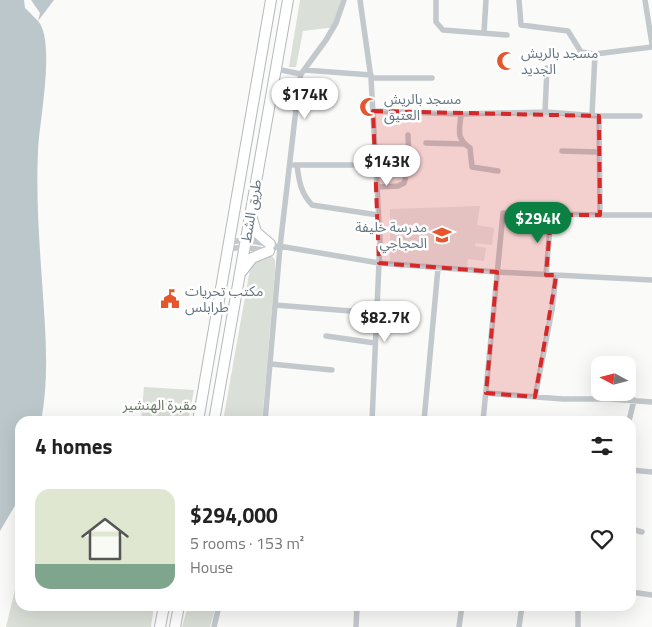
<!DOCTYPE html>
<html lang="en">
<head>
<meta charset="utf-8">
<style>
	body { margin:0; font-family:"Titillium Web","Noto Sans Arabic",sans-serif; background:#f2f2f2; color:#222; height:100vh; display:flex; flex-direction:column; font-size:19px; white-space:nowrap }
	* { box-sizing:border-box; margin:0 }
	p { font-size:16px; color:#767676 }
	.icon { flex:none; width:28px; height:28px; fill:none; stroke:currentColor; stroke-width:2; stroke-linecap:round; stroke-linejoin:round }
	.map { position:relative; flex:1; overflow:hidden }
	.details { position:absolute; left:15px; top:416px; width:621px; height:195px; display:flex; flex-direction:column; background:#fff; border-radius:15px; box-shadow:0 5px 20px #0002 }
	.details>* { flex:none }
	.needle { width:32px; rotate:277deg }
	.fabs { position:absolute; left:591px; top:356px; display:grid; gap:10px }
	.fabs a { display:grid; place-items:center; width:45px; height:45px; border-radius:10px; background:#fff; box-shadow:0 5px 20px #0002; font-size:25px }
	.price { position:absolute; translate:-50% -42px; padding:0 11px; border-radius:18px; background:#fff; color:#222; font-size:16px; line-height:32px; filter:drop-shadow(0 1px 2px #0008) }
	.price::after { content:''; position:absolute; left:50%; top:30px; width:15px; height:11px; margin-left:-8px; background:inherit; clip-path:polygon(0 0,100% 0,50% 100%) }
	.price.current { background:#0b8043; color:#fff }
	ul { padding:0; list-style:none }
	li { display:flex; align-items:center; gap:15px; height:125px; padding:0 20px }
	li span { display:grid; place-items:center; flex:none; width:140px; height:100px; border-radius:15px; color:#555 }
	li>.icon { margin-inline-start:auto }
	span .icon { width:60px; height:60px; fill:#fffc; stroke-width:1 }
	li b { font-size:21px }
	h2 { display:flex; justify-content:space-between; align-items:center; height:60px; padding:0 20px; font-size:21px }
	.map>svg:first-child { display:block }
	.built { fill:#e8e9e9 }
	.green { fill:#dadfd7 }
	.water { fill:#bbc7cb }
	.pier { fill:#fafaf8 }
	.lines { fill:none; stroke-linecap:round; stroke-linejoin:round }
	.trunk-casing { stroke:#b4b9bd; stroke-width:12 }
	.minor { stroke:#c3c8cc; stroke-width:5.5 }
	.trunk { stroke:#fff; stroke-width:10 }
	.marked { fill:#d62828; fill-opacity:0.2; stroke:#d62828; stroke-width:4; stroke-dasharray:10 6; stroke-linejoin:round }
	.labels { text-anchor:middle; stroke-width:5; stroke-linejoin:round; paint-order:stroke }
	.poi-label { font-size:14px; fill:#657683; stroke:#fff; text-anchor:start }
	.street-label { font-size:14px; fill:#657683; stroke:#fff }
	.park-label { font-size:14px; fill:#687a64; stroke:#fff }
</style>
</head>
<body>
<div class="map">
<svg width="652" height="627" viewBox="0 0 652 627">
	<rect width="100%" height="100%" fill="#fafaf8"/>
	<path class="built" d="M480,206L477,225L494,228L492,245L475,243V246L486,248L484,261L468,259L467,267L390,263V209Z"/>
	<path class="green" d="M300,0H341L336,27L303,31L296,67H289Z
		M265,256H272L275,260V272L262,421H223L251,263Z
		M144,387L194,390L188,421H141Z
		M20,569V606H154L151,627H6Z
		M188,606H216L210,627H182Z"/>
	<path class="water" d="M0,0H54L38,21C56,41 39,123 38,151C36,194 39,238 42,281C45,327 50,375 41,421H20V497L0,531Z"/>
	<path class="pier" d="M24,0H31L40,13L38,21L25,8Z"/>
	<g class="lines">
		<g class="trunk-casing">
			<path id="trunk" d="M251,215L256,232L270,244
				M242,271L252,258L269,251
				M198,421L271,0
				M214,421L288,0
				M160,627L164,606
				M175,627L179,606"/>
		</g>
		<path class="minor" d="M360,0L371,78L380,240L372,421
			M436,0V22L443,30L507,35
			M519,0L521,25L568,31L581,52L595,54
			M645,0L652,44
			M484,32L486,0
			M276,69L301,74
			M304,70L371,75
			M371,78H432
			M373,111L461,114L545,112L599,116L600,215L503,213L483,421
			M545,112L547,68
			M461,114C460,130 455,137 470,148L472,167L498,171
			M592,115L595,54L652,47
			M599,116H640
			M426,143L464,144
			M562,151L598,152
			M294,165H376
			M297,165C299,182 301,193 312,205L378,215
			M377,187L398,186L404,183L409,165L408,135
			M600,215H652
			M229,242L246,240L267,244
			M279,246L379,263L497,272L652,280
			M228,249L244,247L269,251L278,246
			M546,275L551,215
			M275,305L376,313
			M326,336L375,343
			M271,364L332,370
			M486,393L563,399H610L652,402
			M535,397L552,310L556,275
			M265,421L280,247L299,83L301,74L326,40L336,23L344,0
			M424,421L438,268
			M629,421L634,400
			M631,470L652,472
			M631,529L642,532
			M631,592L652,595
			M214,627L219,606
			M356,627L357,606
			M459,627L462,606
			M519,627L522,606
			M578,627V606"/>
		<use href="#trunk" class="trunk"/>
	</g>
	<path class="marked" d="M373,111L599,116L600,215H551L546,275H556L555,283L535,397L486,393L497,272L379,263Z"/>
	<defs>
		<g id="mosque-bare" transform="scale(1.5)"><path d="M3.5-4.9A6 6 0 1 0 3.5 4.9A5 5 0 1 1 3.5-4.9Z" fill="#e4572e" stroke="#fff" stroke-width="2.5" paint-order="stroke"/></g>
		<g id="school-bare" transform="scale(1.5)"><path d="M0-5L7-2L0 1L-7-2ZM-4 1L0 2.5L4 1V4Q0 6-4 4Z" fill="#e4572e" stroke="#fff" stroke-width="2.5" paint-order="stroke"/></g>
		<g id="civic-bare" transform="scale(1.5)"><path d="M-.6-6.5H3V-4.5H.6V-3L4-1V1h2V6H-6V1h2V-1L-.6-3ZM-1.2 2.5V6h2.4V2.5Z" fill="#e4572e" stroke="#fff" stroke-width="2.5" paint-order="stroke"/></g>
	</defs>
	<g fill-rule="evenodd">
		<use href="#mosque-bare" x="506" y="61"/>
		<use href="#mosque-bare" x="369" y="107"/>
		<use href="#school-bare" x="442" y="235"/>
		<use href="#civic-bare" x="170" y="299"/>
	</g>
	<g class="labels">
		<g class="poi-label">
			<text x="521" y="58">مسجد بالريش<tspan x="521" dy="16">الجديد</tspan></text>
			<text x="384" y="104">مسجد بالريش<tspan x="384" dy="16">العتيق</tspan></text>
			<text x="427" y="232" text-anchor="end">مدرسة خليفة<tspan x="427" dy="16">الحجاجي</tspan></text>
			<text x="185" y="296">مكتب تحريات<tspan x="185" dy="16">طرابلس</tspan></text>
		</g>
		<g class="street-label">
			<text transform="translate(251 211) rotate(-80)" y="5">طريق الشط</text>
		</g>
		<g class="park-label">
			<text x="160" y="410">مقبرة الهنشير</text>
		</g>
	</g>
</svg>
<div class="fabs">
<a><svg class="needle" viewBox="-14 -14 28 28"><path d="M0-13l5 13h-10z" fill="#e53935"/><path d="M0 13l5-13h-10z" fill="#767676"/></svg></a>
</div>
<b class="price" style="left:305px;top:120px">$174K</b>
<b class="price" style="left:387px;top:187px">$143K</b>
<b class="price current" style="left:538px;top:244px">$294K</b>
<b class="price" style="left:385px;top:343px">$82.7K</b>
<section class="details">
<h2>4 homes<svg class="icon" aria-label="filters" viewBox="0 0 24 24"><path d="M4 7h16M4 17h16"/><circle cx="9" cy="7" r="2"/><circle cx="15" cy="17" r="2"/></svg></h2>
<ul>
<li><span style="background:linear-gradient(#dfe7d0 75%,#7fa58c 0)"><svg class="icon" aria-label="home" viewBox="0 0 24 24"><path d="M3 11l9-7 9 7M6 9v11h12V9"/></svg></span><div><b>$294,000</b><p>5 rooms · 153 m²</p><p>House</p></div><svg class="icon" aria-label="heart" viewBox="0 0 24 24"><path d="M12 20l-8-8c-3-5 5-10 8-4 3-6 11-1 8 4z"/></svg></li>
</ul>
</section>
</div>
</body>
</html>
